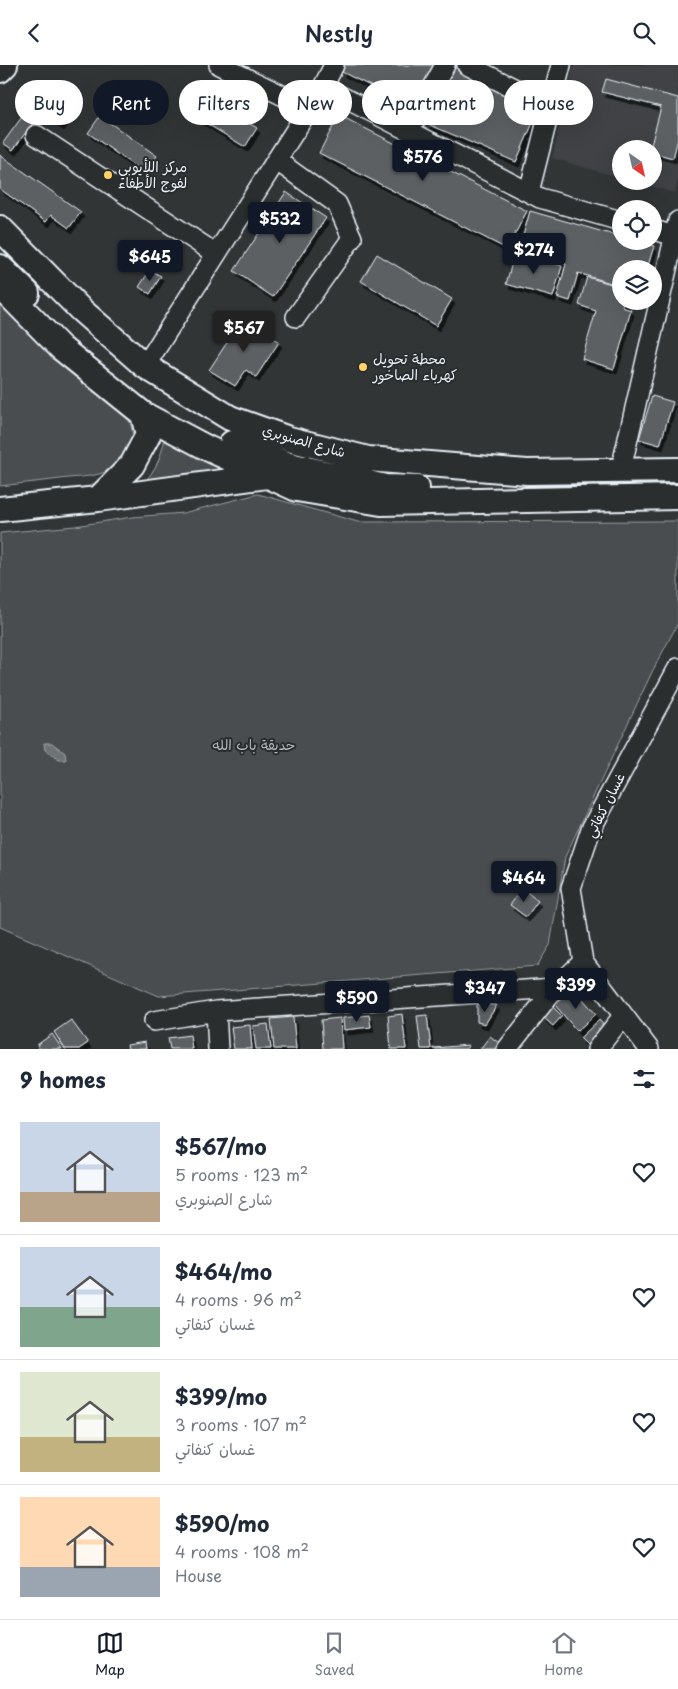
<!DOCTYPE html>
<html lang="en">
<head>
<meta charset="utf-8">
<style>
	body { margin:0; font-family:"Playpen Sans","Playpen Sans Arabic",sans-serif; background:#f2f2f3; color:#1f2937; height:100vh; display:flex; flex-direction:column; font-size:19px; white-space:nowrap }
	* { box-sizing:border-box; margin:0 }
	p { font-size:16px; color:#747a83 }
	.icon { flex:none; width:28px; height:28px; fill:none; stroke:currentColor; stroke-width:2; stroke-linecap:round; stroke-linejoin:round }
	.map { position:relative; height:984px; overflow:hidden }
	.drawer { display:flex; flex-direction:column; background:#fff; flex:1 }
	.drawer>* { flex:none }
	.hud { position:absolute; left:15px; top:15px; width:649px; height:45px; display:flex; gap:10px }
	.needle { width:32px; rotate:146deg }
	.controls { position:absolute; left:612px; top:75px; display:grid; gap:10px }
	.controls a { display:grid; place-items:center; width:50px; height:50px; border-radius:50%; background:#fff; box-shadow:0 5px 20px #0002; font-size:25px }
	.price { position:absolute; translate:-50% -42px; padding:0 11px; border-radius:5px; background:#111827; color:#fff; font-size:16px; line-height:32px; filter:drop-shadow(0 1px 2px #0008) }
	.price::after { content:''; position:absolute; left:50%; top:30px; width:15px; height:11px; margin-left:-8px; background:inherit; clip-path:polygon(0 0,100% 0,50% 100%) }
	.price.active { background:#222; color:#fff }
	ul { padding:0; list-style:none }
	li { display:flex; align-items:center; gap:15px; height:125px; padding:0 20px }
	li+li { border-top:1px solid #e0e1e3 }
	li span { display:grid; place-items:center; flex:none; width:140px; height:100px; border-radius:0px; color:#555 }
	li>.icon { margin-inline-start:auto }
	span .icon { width:60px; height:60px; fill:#fffc; stroke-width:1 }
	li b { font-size:21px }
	h2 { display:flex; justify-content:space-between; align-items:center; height:60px; padding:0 20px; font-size:21px }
	.pill { padding:0 18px; border-radius:22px; background:#fff; box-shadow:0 5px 20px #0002; font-size:18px; line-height:45px }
	.pill.active { background:#111827; color:#fff }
	header { display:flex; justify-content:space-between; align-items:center; height:65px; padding:0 20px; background:#fff; font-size:22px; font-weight:600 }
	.menu { display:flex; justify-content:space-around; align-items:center; height:70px; border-top:1px solid #e0e1e3; background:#fff; font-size:14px; color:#747a83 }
	.menu a { display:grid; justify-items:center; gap:2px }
	.menu .active { color:#111827 }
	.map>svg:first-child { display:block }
	.built { fill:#3f4244 }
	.green { fill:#494d4f; stroke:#989fa4 }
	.water { fill:#6e7376; stroke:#9fa5aa }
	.building { fill:#5c6063; stroke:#e8f1f8; filter:url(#shadow) }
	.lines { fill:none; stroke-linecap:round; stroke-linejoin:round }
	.minor-casing { stroke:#e8f1f8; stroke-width:22 }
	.major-casing { stroke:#e8f1f8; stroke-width:28 }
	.minor { stroke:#2a2d2e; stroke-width:19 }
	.major { stroke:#2a2d2e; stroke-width:24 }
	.poi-dot { fill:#ffd166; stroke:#2a2d2e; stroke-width:2 }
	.labels { text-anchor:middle; stroke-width:4; stroke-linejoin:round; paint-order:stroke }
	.poi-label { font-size:14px; fill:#e8f1f8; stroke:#2a2d2e; text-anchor:start }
	.street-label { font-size:14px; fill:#e8f1f8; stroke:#2a2d2e }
	.park-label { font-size:14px; fill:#b0b8bd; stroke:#2a2d2e }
</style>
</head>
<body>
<header><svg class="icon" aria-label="back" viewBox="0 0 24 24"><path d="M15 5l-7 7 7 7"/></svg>Nestly<svg class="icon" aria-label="search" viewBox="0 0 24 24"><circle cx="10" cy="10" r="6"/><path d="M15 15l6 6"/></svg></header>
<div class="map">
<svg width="678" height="984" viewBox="0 0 678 984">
	<defs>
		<filter id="shadow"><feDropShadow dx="3" dy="5" stdDeviation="0" flood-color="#0009"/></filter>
	</defs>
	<rect width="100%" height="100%" fill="#323536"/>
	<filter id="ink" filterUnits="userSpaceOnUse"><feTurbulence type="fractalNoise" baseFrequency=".02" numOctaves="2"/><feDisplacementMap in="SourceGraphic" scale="10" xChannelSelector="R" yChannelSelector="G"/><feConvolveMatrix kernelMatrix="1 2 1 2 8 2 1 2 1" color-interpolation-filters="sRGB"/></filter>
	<g filter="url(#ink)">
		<path class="built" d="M574,0H678V116L675,128L632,116H654V84H621V113L552,93Z"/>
		<path class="green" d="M0,234L125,348C142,376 130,400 99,409C89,412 78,412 69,413C46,416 23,418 0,421Z
			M165,373L233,408L142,421C156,403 160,396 165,373Z
			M258,429L358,457L678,456V558L652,607L565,792L550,880L537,901L159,931L0,862V468L75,461L132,452L183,448Z"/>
		<path class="water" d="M44,678H52L65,688L66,695H59L45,685Z"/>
		<path class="building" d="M345,0H436L415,43L342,7Z
			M453,1L541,39L516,97L428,59Z
			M606,14L678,33V74L673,93L654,88V84H650L661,42L602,27Z
			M54,18L78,35L72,45L48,27Z
			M45,26L72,46L61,61L34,41Z
			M202,29L257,63L245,82L191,49Z
			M32,38L42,45L13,85L3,78Z
			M339,50L527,146L507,184L319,88Z
			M100,51L157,91L144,108L88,68Z
			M0,90L81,147L69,163L51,150L46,157L0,124Z
			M286,127L326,153L273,232L234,206Z
			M530,146L621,172V176H636L654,181L647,204H621V221L578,208L570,236L557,232L566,199L519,185Z
			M515,187L562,201L553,232L506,219Z
			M377,189L452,234L436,261L361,216Z
			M150,205L161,211L150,229L139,222Z
			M587,212L621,222V236H624L622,242L631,245L614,304L582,294L596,246L579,240Z
			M243,253L279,277L256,312L246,305L235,321L209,305Z
			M652,331L673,337L660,380L639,374Z
			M523,824L538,836L526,852L510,840Z
			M574,924L596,949L577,966L555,940Z
			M477,940H497L485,959L477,957Z
			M553,942L562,951L553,961L543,952Z
			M402,949L406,984H391L388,951Z
			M369,950L371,962L344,965L343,953Z
			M427,950L431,984H421L417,951Z
			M293,952L296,984H274L271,954Z
			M340,953L342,984H323L321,955Z
			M71,955L88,978L79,984H65L54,967Z
			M599,955L607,964L589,982L580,973Z
			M268,959L271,984H256L253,961Z
			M250,960L252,984H234L231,962Z
			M52,969L62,984H40L37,980Z
			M190,970L192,984H170L168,973Z
			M490,971L504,982L503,984H480Z
			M145,977L146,984H128L127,980Z
			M469,980L466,984H433V983Z"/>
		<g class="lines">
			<g class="minor-casing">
				<path id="minor" d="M219,0L309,43
					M467,0L550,41
					M323,22L540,133L621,156
					M409,66L445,0
					M36,70L216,189
					M276,95L337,139L352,173L296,252
					M529,127L561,0
					M654,165L678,172
					M145,301L323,22L334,0
					M621,404L678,156
					M216,946L218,984
					M154,956L216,946L555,923L583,897
					M507,984L555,923
					M597,984L623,951
					M649,984L583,897L571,823L591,764L678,603"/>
			</g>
			<g class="major-casing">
				<path id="major" d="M0,5L5,0
					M0,163L81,245L145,301L230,353L289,374L368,394L527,407L678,405
					M0,202L27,228
					M0,221L61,283L143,349L209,384L297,424L381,438L678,432
					M232,378L289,400L385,422L417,423
					M98,434L132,400L148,370L143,349
					M0,444L98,434L267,411"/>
			</g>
			<use href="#minor" class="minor"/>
			<use href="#major" class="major"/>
		</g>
	</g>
	<g class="poi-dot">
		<circle cx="108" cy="110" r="5"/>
		<circle cx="363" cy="302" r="5"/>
	</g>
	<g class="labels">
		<g class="poi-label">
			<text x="118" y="107">مركز اللأيوبي<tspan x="118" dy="16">لفوج الأطفاء</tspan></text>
			<text x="373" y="299">محطة تحويل<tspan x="373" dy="16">كهرباء الصاخور</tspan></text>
		</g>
		<g class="street-label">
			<text transform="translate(304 376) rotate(16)" y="5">شارع الصنوبري</text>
			<text transform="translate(605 740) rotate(-63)" y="5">غسان كنفاتي</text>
		</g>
		<g class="park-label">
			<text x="254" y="685">حديقة باب الله</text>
		</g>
	</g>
</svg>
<div class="controls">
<a><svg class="needle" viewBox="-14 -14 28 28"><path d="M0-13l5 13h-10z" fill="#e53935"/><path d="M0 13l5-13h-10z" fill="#747a83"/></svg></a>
<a><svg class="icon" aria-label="locate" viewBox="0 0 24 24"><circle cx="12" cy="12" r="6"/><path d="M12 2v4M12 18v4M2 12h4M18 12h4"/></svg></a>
<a><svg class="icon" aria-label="layers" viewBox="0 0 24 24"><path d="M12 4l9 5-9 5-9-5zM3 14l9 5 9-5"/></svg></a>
</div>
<b class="price" style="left:423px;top:117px">$576</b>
<b class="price" style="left:280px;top:179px">$532</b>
<b class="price" style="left:534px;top:210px">$274</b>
<b class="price" style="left:150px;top:217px">$645</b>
<b class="price active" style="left:244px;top:288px">$567</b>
<b class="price" style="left:524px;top:838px">$464</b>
<b class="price" style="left:576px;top:945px">$399</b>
<b class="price" style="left:485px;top:948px">$347</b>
<b class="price" style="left:357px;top:958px">$590</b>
<div class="hud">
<a class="pill">Buy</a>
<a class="pill active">Rent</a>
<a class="pill">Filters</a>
<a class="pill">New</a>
<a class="pill">Apartment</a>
<a class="pill">House</a>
</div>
</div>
<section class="drawer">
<h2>9 homes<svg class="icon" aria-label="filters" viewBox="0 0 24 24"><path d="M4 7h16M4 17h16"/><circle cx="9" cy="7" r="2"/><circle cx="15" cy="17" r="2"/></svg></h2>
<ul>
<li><span style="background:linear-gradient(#c9d6e8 70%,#b9a48a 0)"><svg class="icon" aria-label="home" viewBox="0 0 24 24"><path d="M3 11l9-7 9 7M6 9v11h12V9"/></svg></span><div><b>$567/mo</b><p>5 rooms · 123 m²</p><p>شارع الصنوبري</p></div><svg class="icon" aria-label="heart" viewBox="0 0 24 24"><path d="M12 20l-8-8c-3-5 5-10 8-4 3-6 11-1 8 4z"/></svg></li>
<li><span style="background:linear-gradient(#c9d6e8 60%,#7fa58c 0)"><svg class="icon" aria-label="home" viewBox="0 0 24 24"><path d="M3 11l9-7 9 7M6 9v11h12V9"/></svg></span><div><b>$464/mo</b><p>4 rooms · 96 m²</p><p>غسان كنفاتي</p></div><svg class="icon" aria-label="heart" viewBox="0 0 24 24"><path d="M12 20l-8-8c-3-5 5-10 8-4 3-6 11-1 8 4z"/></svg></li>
<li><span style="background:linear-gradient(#dfe7d0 65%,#c2b280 0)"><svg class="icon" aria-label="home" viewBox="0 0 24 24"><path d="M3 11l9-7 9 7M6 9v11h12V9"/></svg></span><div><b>$399/mo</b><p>3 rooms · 107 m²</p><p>غسان كنفاتي</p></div><svg class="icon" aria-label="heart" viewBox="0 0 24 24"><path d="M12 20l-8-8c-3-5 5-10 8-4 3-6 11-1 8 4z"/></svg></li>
<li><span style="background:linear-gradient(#ffd9b3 70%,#9aa5b1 0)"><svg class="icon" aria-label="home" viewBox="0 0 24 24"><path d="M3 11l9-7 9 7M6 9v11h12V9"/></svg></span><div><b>$590/mo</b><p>4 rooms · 108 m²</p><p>House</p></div><svg class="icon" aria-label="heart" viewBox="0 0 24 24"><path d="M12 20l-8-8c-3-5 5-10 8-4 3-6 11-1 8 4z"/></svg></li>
</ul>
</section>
<nav class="menu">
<a class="active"><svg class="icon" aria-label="map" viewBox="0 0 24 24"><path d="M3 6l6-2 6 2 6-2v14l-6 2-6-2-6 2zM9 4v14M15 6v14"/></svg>Map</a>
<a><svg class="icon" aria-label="saved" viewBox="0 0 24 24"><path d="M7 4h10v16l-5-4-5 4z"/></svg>Saved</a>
<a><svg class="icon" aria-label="home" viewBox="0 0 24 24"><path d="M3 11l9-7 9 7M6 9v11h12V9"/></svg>Home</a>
</nav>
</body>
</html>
